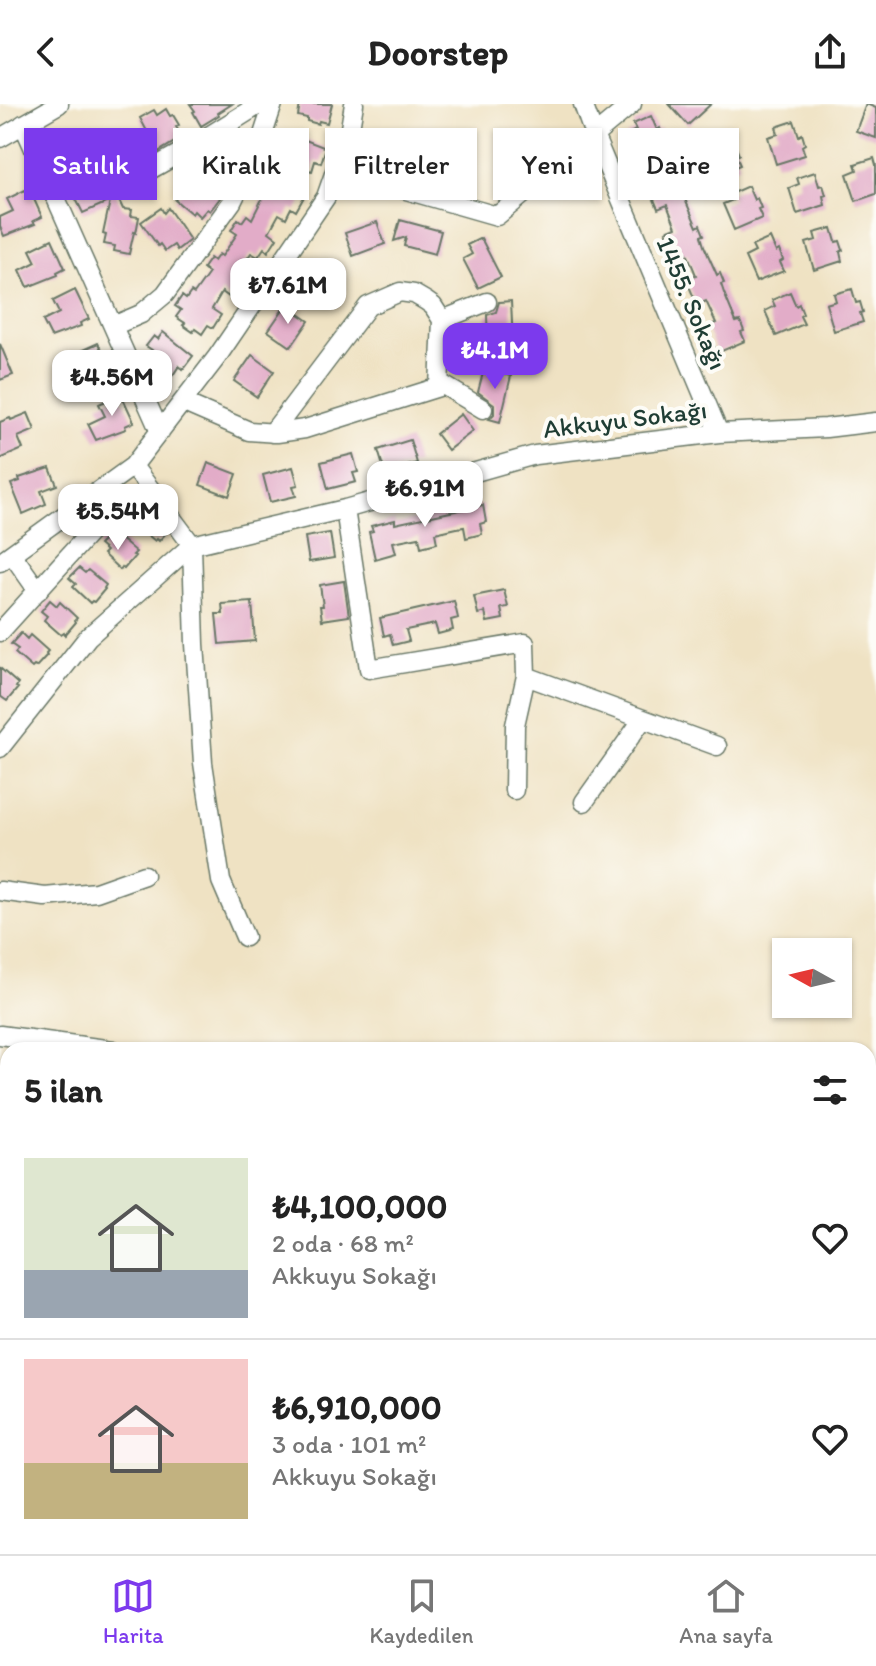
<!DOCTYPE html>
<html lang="tr">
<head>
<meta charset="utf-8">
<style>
	body { margin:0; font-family:Itim,sans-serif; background:#f2f2f2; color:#222; height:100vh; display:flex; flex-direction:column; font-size:30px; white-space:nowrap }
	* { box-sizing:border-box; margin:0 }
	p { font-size:26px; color:#767676 }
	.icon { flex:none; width:44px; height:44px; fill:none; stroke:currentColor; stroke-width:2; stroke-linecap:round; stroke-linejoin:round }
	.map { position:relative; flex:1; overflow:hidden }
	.drawer { position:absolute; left:0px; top:938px; width:876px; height:512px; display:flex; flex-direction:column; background:#fff; border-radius:24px 24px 0 0; box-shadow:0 2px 6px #0004 }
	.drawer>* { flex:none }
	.guide { position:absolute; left:24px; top:24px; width:828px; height:72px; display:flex; gap:16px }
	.needle { width:52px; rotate:278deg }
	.tools { position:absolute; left:772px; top:834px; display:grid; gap:16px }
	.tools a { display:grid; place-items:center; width:80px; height:80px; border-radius:0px; background:#fff; box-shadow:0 2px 6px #0004; font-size:40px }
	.price { position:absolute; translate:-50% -68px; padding:0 18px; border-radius:16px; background:#fff; color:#222; font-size:26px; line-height:52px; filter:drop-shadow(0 2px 4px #0008) }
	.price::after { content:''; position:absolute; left:50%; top:48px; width:24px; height:18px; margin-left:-12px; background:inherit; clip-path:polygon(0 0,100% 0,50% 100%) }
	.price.current { background:#7c3aed; color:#fff }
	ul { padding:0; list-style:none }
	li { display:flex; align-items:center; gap:24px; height:200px; padding:0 24px }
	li+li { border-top:2px solid #e0e0e0 }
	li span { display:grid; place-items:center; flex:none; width:224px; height:160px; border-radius:0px; color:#555 }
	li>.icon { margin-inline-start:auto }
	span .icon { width:96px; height:96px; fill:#fffc; stroke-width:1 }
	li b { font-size:34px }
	h2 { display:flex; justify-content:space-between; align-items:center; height:96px; padding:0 24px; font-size:34px }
	.tag { padding:0 28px; border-radius:0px; background:#fff; box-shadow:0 2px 6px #0004; font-size:28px; line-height:72px }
	.tag.current { background:#7c3aed; color:#fff }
	header { display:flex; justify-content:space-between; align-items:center; height:104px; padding:0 24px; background:#fff; font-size:36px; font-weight:700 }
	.tabs { display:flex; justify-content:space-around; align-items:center; height:112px; border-top:2px solid #e0e0e0; background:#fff; font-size:22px; color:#767676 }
	.tabs a { display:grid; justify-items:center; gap:4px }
	.tabs .current { color:#7c3aed }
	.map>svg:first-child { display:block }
	.building { fill:#e2acc8 }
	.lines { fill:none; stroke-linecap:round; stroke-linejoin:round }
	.minor-casing { stroke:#687766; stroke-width:21 }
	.minor { stroke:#fff; stroke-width:18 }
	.labels { text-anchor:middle; stroke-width:8; stroke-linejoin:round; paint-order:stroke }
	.street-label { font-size:26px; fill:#1f3d34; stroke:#fdfcf7 }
</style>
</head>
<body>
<header><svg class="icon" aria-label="back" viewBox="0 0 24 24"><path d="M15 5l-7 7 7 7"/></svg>Doorstep<svg class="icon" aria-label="share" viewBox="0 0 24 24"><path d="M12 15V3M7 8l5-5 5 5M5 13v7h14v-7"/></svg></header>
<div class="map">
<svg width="876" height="1450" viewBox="0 0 876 1450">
	<rect width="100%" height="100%" fill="#fdfcf7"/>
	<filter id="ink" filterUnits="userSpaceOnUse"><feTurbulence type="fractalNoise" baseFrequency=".0125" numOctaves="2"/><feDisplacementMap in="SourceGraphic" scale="16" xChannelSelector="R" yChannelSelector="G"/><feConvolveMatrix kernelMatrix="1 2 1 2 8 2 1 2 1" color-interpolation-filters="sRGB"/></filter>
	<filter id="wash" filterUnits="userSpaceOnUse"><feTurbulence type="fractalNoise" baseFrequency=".006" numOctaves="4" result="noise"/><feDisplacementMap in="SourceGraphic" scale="32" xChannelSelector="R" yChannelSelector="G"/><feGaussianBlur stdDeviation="1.8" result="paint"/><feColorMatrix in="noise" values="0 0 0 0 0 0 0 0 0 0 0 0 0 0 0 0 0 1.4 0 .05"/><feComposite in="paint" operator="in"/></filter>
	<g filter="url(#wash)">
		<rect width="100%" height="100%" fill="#efe2c3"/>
		<g id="blocks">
			<path class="building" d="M190,0H232L218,9L219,11L201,22L193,8L195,7Z
				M300,0H332L327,19L319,17L318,20L307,17V14L298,12Z
				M669,0H711L688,21Z
				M866,0L876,4V34L856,27Z
				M166,5L170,12L173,11L179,21L176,23L182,31L175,36L176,37L158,48L140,14L154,6L157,11Z
				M651,12L657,26L660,24L664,34L661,36L678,74L681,73L685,82L682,84L686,93H684L697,123L700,121L704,131L701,132L704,142L717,171L720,169L724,179L721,180L724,189L736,218L740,217L744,227L741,228L745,237L717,249L706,223L716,219L706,197L697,201L686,175L696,171L687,149L678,153L666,127L676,123L667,101L658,105L647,79L657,74L648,52L638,56L626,31L636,26L633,20Z
				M794,17L799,32L802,30L805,40L802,42L805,51L776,60L768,33L778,30L776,23Z
				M726,29L731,43L735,41L739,51L736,52L740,61L712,73L701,47L711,43L708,37Z
				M290,30L326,44L321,59L315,57L312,67L304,65L303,68L292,64V61L283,58L285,50L279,48L282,36L287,38Z
				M111,32L119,36L120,33L139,43L134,54L140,58L122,69L120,75L122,82L120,86L115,88L123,105L132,106L131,112L139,113L136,129L134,128L129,150L114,147L115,142L104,140L106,131L103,130L110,97L83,109L76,95L82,93L77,83L85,79L84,77L112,63L94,53L101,39L106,42Z
				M874,54L876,61V90L856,97L847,70L857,66L855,60Z
				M815,68L819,82L823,81L826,91L823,92L825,101L797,110L789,84L799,80L797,74Z
				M193,70L220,94L210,107L207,105L200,113L194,107L192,110L175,96L182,87L178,80L184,73L188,76Z
				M270,74L304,93L296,107L291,104L286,114L279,110L269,128L277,134L268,148L264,144L258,153L251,149L239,167L249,174L240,187L235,184L229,193L222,188L212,205L221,211L213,224L208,221L202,230L195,225L193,228L183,221L185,219L176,213L181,206L175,202L182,192L186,195L191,188L194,190L209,169L203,164L210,154L214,157L219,150L222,152L237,130L231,126L238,115L242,118L247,111L252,115L263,93L256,90L262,79L267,81Z
				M748,82L754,96L757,94L761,104L758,105L762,114L734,126L723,100L733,96L730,90Z
				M29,84L42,113L33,117L35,120L4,132L0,123V113L13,107L7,95Z
				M161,104L164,109L168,104L190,136L177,146L174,141L165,147L160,140L158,142L141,118Z
				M400,116L441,127L435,150L404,142L406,133L394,137Z
				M377,118L385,140L353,152L345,129Z
				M832,124L836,138L840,137L843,146L840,148L842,157L814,166L806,139L816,136L814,129Z
				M481,134L501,173L478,184L463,155L472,150L467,141Z
				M770,134L776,148L779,146L783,156L780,158L784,167L756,178L745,153L755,148L752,142Z
				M52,135L65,164L57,168L58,171L28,183L20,166L36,158L30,146Z
				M330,159L345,175L322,197L307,181Z
				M852,185L856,199L860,198L863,208L860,209L863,218L834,227L826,200L836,197L834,190Z
				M75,186L89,215L80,219L81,222L51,233L43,217L59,209L53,197Z
				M790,188L796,202L799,200L803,210L800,212L804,220L776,232L765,207L775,202L772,196Z
				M511,197L513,240L488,241L487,211L496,208L499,198Z
				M286,201L309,217L291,243L268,227Z
				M163,228L193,252L183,265L179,262L173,271L166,266L164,268L154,261L156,259L148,253L152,246L146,242L154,232L158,235Z
				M98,239L111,267L102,271L103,274L73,285L65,268L82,261L76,249Z
				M0,240L13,271L0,276Z
				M252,251L274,267L257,293L234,277Z
				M484,265L511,272L500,318L489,315L494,310V300L478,288Z
				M121,290L134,318L125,322L126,325L96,336L88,320L105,312L99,300Z
				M28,309L35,326L18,333L23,345L0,355V318L10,314L11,316Z
				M461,310L473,327L448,346L436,330Z
				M410,336L417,359L385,369L378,346Z
				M353,350L358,368L353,369L356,378L328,385L321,358Z
				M208,359L237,370L229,392L200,381Z
				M293,363L298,381L293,382L296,392L270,398L263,371Z
				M50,364L57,381L41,387L46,400L23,410L11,380L20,377L19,374Z
				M483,401L486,418L480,420L482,430L466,434L464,423L457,424L435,429L437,439L421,443L419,433L393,438L396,449L375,455L369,428L373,427L371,422L395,416V420Z
				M144,402L150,408L151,407L167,428L159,437L157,435L155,437L137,422L141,418L134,413Z
				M330,429L334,454L309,458L305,433Z
				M109,431L115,436L118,433L136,448L133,451L135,452L124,465L122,463L120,466L103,450L106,447L99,441Z
				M79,464L85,469L88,466L106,481L104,484L105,485L94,498L92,497L90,499L73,483L76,480L69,474Z
				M344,477L349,512L322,516L320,502H323L320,481Z
				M504,486L508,503L501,504L503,515L487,518L485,508L478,510L474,492Z
				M50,496L57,502L60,498L77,514L75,516L76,518L65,531L64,529L61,531L44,516L47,512L41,507Z
				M454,497L458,514L451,516L453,526L438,530L435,520L406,526L409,537L393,541L390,530L384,532L380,514Z
				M252,498L255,537L219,540L216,510H223L222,500Z
				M21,529L27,535L30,531L48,547L46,549L47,551L36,563L34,562L32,564L15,549L18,545L11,540Z
				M0,564L18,580L16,583L18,584L7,597L0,592Z"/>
		</g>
	</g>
	<g filter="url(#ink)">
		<use href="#blocks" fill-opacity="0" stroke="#687766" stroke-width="2"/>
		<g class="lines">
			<g class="minor-casing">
				<path id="minor" d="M583,0L594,31L719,329
					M23,20L160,328
					M0,34L59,0
					M196,40L241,80
					M336,66L497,112L632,0
					M132,76L196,40L260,0
					M442,216L487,198
					M113,222L141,210L165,190L232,98L258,46L273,0
					M440,279L483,305
					M182,298L249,327L277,329L305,325L439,283L442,216L433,202L426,197L414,190L400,188L368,202L272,329
					M133,362L192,441L195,540L203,659L221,777L245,833
					M345,405L369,565L525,539L526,572L717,642
					M12,450L38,487
					M0,458L133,362L217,253L326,93L350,24L354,0
					M0,528L94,424L114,411
					M0,644L88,533L192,441L345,405L535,351L719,329L826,324L876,318
					M514,686L515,621L526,572
					M584,698L643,615
					M0,787L45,793L96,788L144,771
					M0,931L113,946
					M0,1233L8,1231
					M868,1430L876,1433
					M422,1442L446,1444L477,1442
					M615,1442L620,1450
					M670,1450V1442"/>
			</g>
			<use href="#minor" class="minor"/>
		</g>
	</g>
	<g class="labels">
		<g class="street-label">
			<text transform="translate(692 199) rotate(67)" y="9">1455. Sokağı</text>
			<text transform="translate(625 315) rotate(-7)" y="9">Akkuyu Sokağı</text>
		</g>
	</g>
</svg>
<div class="tools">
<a><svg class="needle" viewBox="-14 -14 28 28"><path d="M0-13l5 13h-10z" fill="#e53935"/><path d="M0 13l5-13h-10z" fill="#767676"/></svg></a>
</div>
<b class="price" style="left:288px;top:222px">₺7.61M</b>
<b class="price current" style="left:495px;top:287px">₺4.1M</b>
<b class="price" style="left:112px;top:314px">₺4.56M</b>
<b class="price" style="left:425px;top:425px">₺6.91M</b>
<b class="price" style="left:118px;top:448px">₺5.54M</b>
<div class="guide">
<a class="tag current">Satılık</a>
<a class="tag">Kiralık</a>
<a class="tag">Filtreler</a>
<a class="tag">Yeni</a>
<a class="tag">Daire</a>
</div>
<section class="drawer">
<h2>5 ilan<svg class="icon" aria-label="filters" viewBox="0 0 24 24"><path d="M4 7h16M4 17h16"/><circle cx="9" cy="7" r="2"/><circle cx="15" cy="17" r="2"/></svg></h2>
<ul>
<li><span style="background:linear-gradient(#dfe7d0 70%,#9aa5b1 0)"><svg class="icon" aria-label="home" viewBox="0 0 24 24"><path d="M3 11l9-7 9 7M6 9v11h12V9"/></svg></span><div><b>₺4,100,000</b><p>2 oda · 68 m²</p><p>Akkuyu Sokağı</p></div><svg class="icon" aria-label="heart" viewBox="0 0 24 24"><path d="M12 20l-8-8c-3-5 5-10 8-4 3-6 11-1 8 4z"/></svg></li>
<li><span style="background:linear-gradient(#f6c9c9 65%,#c2b280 0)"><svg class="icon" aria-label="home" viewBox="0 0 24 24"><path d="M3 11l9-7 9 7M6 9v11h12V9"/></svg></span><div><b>₺6,910,000</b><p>3 oda · 101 m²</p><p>Akkuyu Sokağı</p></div><svg class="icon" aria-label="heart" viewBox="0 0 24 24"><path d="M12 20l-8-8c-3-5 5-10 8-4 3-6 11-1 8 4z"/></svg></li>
</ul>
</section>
</div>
<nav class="tabs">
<a class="current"><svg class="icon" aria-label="map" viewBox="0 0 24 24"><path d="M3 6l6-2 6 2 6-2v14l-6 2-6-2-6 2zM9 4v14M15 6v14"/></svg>Harita</a>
<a><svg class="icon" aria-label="saved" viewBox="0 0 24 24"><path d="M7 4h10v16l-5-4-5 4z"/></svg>Kaydedilen</a>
<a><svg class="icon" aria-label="home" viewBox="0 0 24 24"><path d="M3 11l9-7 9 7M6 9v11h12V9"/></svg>Ana sayfa</a>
</nav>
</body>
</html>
